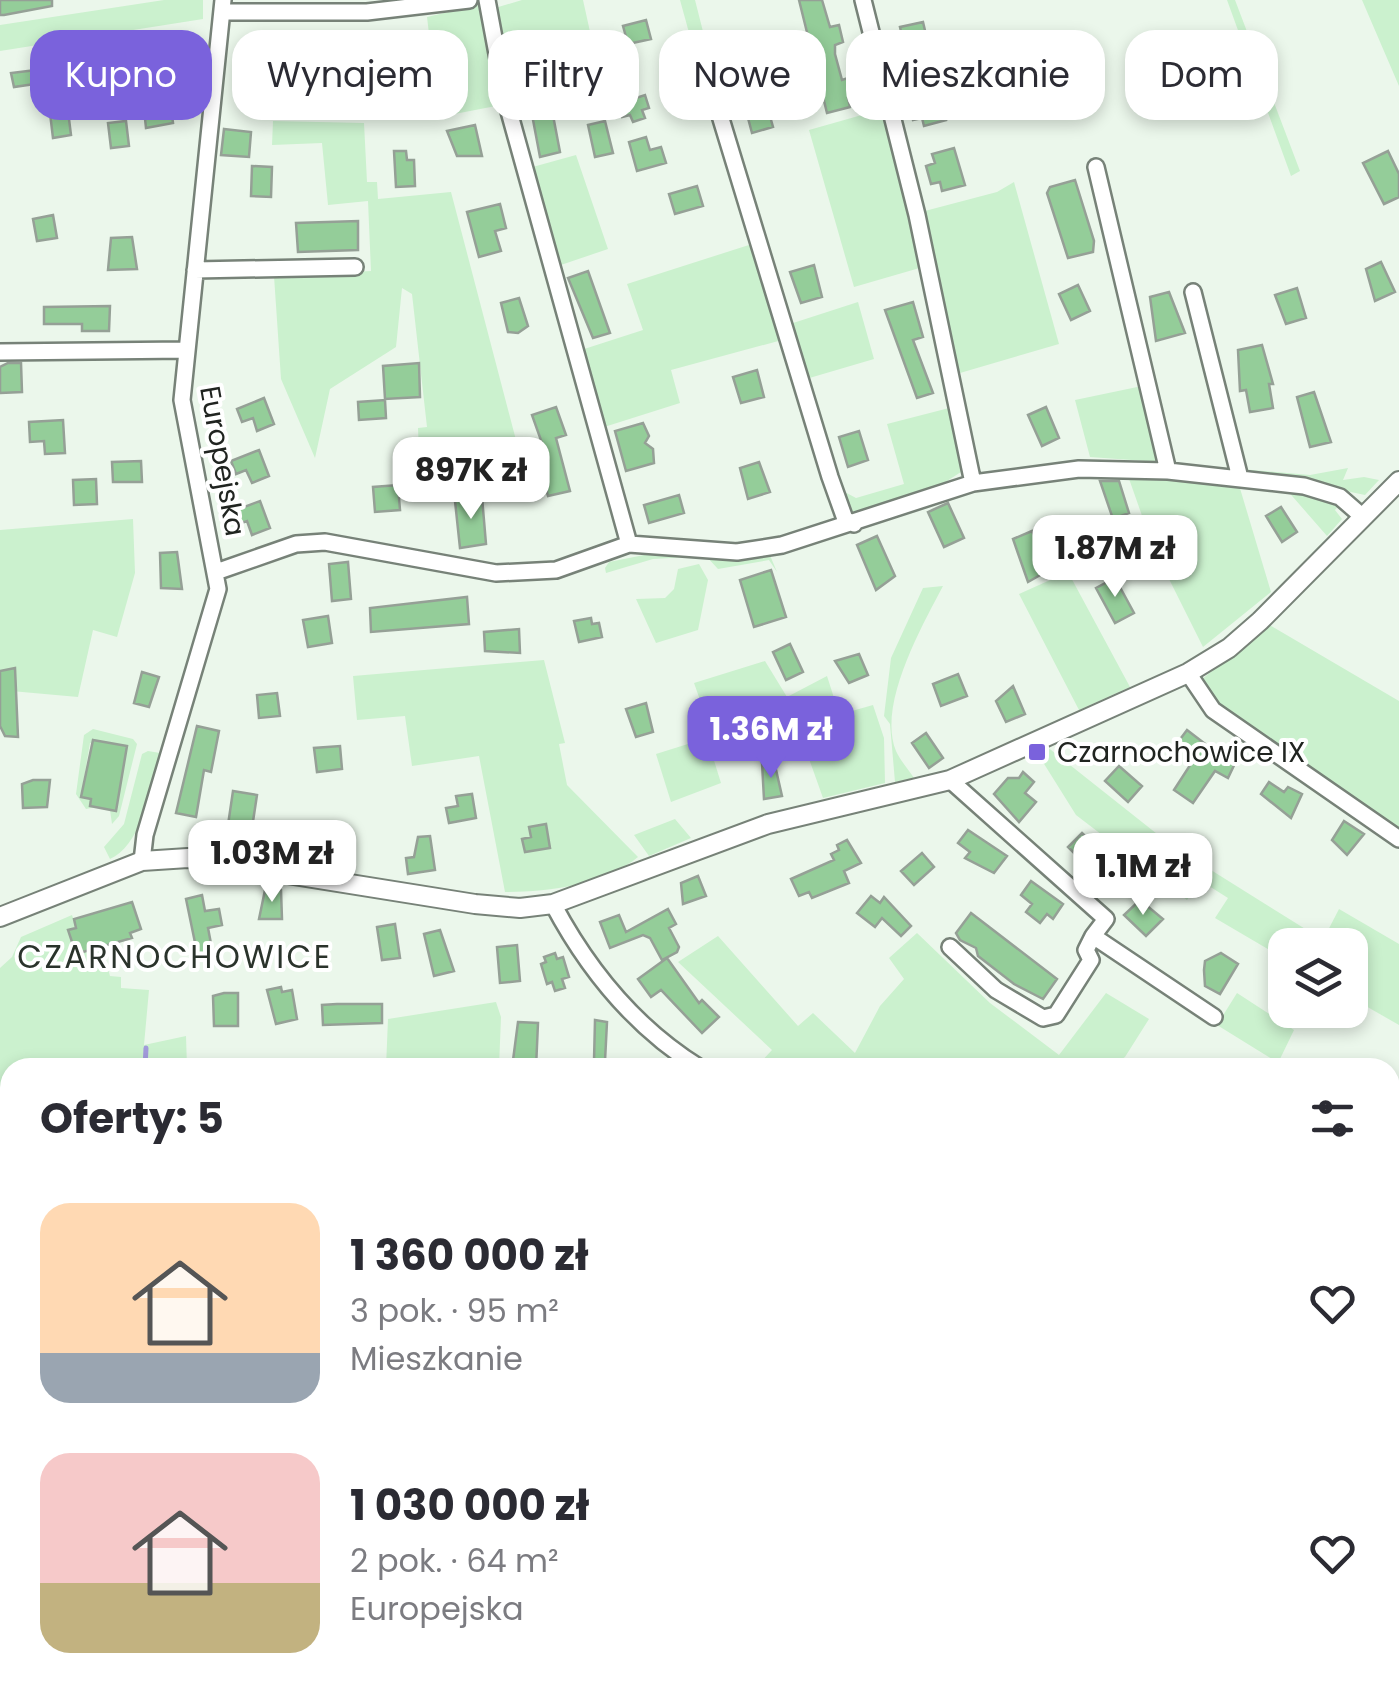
<!DOCTYPE html>
<html lang="pl">
<head>
<meta charset="utf-8">
<style>
	body { margin:0; font-family:Poppins,sans-serif; background:#f7f7f7; color:#2b2b33; height:100vh; display:flex; flex-direction:column; font-size:38px; white-space:nowrap }
	* { box-sizing:border-box; margin:0 }
	p { font-size:32px; color:#7c7c81 }
	.icon { flex:none; width:55px; height:55px; fill:none; stroke:currentColor; stroke-width:2; stroke-linecap:round; stroke-linejoin:round }
	.map { position:relative; flex:1; overflow:hidden }
	.panel { position:absolute; left:0px; top:1058px; width:1400px; height:642px; display:flex; flex-direction:column; background:#fff; border-radius:30px 30px 0 0; box-shadow:0 5px 15px #0003 }
	.panel>* { flex:none }
	.banner { position:absolute; left:30px; top:30px; width:1340px; height:90px; display:flex; gap:20px }
	.tools { position:absolute; left:1268px; top:928px; display:grid; gap:20px }
	.tools a { display:grid; place-items:center; width:100px; height:100px; border-radius:20px; background:#fff; box-shadow:0 5px 15px #0003; font-size:50px }
	.price { position:absolute; translate:-50% -85px; padding:0 22px; border-radius:20px; background:#fff; color:#222; font-size:32px; line-height:65px; filter:drop-shadow(0 2px 5px #0008) }
	.price::after { content:''; position:absolute; left:50%; top:60px; width:30px; height:22px; margin-left:-15px; background:inherit; clip-path:polygon(0 0,100% 0,50% 100%) }
	.price.active { background:#7a62dc; color:#fff }
	ul { padding:0; list-style:none }
	li { display:flex; align-items:center; gap:30px; height:250px; padding:0 40px }
	li span { display:grid; place-items:center; flex:none; width:280px; height:200px; border-radius:30px; color:#555 }
	li>.icon { margin-inline-start:auto }
	span .icon { width:120px; height:120px; fill:#fffc; stroke-width:1 }
	li b { font-size:42px }
	h2 { display:flex; justify-content:space-between; align-items:center; height:120px; padding:0 40px; font-size:42px }
	.pill { padding:0 35px; border-radius:30px; background:#fff; box-shadow:0 5px 15px #0003; font-size:35px; line-height:90px }
	.pill.active { background:#7a62dc; color:#fff }
	.map>svg:first-child { display:block }
	.green { fill:#cbf1ce }
	.lines { fill:none; stroke-linecap:round; stroke-linejoin:round }
	.stream { stroke:#a29bdb; stroke-width:5 }
	.building { fill:#94cd99; stroke:#95a096; stroke-width:2.5 }
	.minor-casing { stroke:#778278; stroke-width:20 }
	.tertiary-casing { stroke:#778278; stroke-width:22 }
	.minor { stroke:#fff; stroke-width:15 }
	.tertiary { stroke:#fff; stroke-width:18 }
	.poi-dot { fill:#7a62dc; stroke:#fff; stroke-width:4 }
	.labels { text-anchor:middle; stroke-width:8; stroke-linejoin:round; paint-order:stroke }
	.street-label { font-size:28px; fill:#202420; stroke:#fff }
	.poi-label { font-size:28px; fill:#202420; stroke:#fff; text-anchor:start }
	.quarter-label { font-size:32px; letter-spacing:2.5px; fill:#2a332b; stroke:#fff }
</style>
</head>
<body>
<div class="map">
<svg width="1399" height="1698" viewBox="0 0 1399 1698">
	<rect width="100%" height="100%" fill="#ebf7eb"/>
	<path class="green" d="M164,0H203V19L0,51V25Z
		M522,0H583L602,86L571,93L560,50L504,64L495,8Z
		M680,0H695L712,67L699,69Z
		M1227,0H1235L1300,171L1291,176Z
		M1362,0H1399V86Z
		M478,5L501,105L439,117L427,17Z
		M883,109L923,267L854,287L809,130Z
		M273,121L364,123L367,182H377L378,199L451,192L527,482L436,492L434,481H420L418,428L427,427L412,294L402,288L396,347L330,389L315,458L281,379L274,276L371,271L368,201L328,205L322,143L272,145Z
		M576,155L608,249L555,267L529,168Z
		M1014,182L1059,344L960,373L921,212L997,192Z
		M752,244L782,340L671,370L680,403L601,428L578,351L643,330L627,284Z
		M858,302L874,359L806,379L790,324Z
		M1142,386L1159,462L1090,457L1075,400Z
		M953,407L964,470L944,483L856,514L847,510L839,489L856,498L904,484L887,424Z
		M1348,468L1343,480L1364,477L1379,480L1365,495L1241,469L1310,475Z
		M1127,473L1239,485L1271,592L1203,647L1153,547Z
		M1286,489L1339,505L1335,510L1342,519L1327,536Z
		M133,519L135,573L117,637L93,630L78,697L0,690V530Z
		M769,553L777,572L769,560L718,569L706,556L653,559L606,573L605,568L609,562L649,554Z
		M699,564L708,580L698,630L656,643L636,599L665,598L674,589L678,569Z
		M1068,572L1130,687L1079,710L1019,594Z
		M943,586C922,626 877,705 896,751C900,760 908,769 914,778L895,782L890,724L884,716L891,658L923,588Z
		M1268,624L1399,701V834L1213,708L1201,680Z
		M544,660L565,743L559,744L567,785L638,857C604,885 548,892 505,892L479,756L412,766L405,716L357,720L353,676Z
		M765,661L787,697L827,676L835,701L845,713L873,705L884,738L885,783L823,798L787,697L709,725L694,683Z
		M93,729L133,739L137,744L119,816L112,824L110,810H116L126,746L90,743L81,796L91,799L96,807L86,809L76,794L84,735Z
		M707,738L721,783L671,802L656,754Z
		M1046,746L1171,845L1323,940L1339,909L1399,944V1025L1350,997V945H1285V959L1215,918L1228,898L1201,881L1187,900L1076,815L1036,751Z
		M148,751L160,753C153,786 141,846 110,859L104,847L124,824L142,754Z
		M675,819L691,838L649,856L634,835Z
		M72,915L76,927L69,930L76,954L102,947L110,976L121,977V988L149,990L144,1045L186,1036L187,1067L10,1068V1307L0,1309V968L12,957L21,937Z
		M917,933L990,1003L1059,1055L1106,993L1149,1019L1125,1057L1110,1067H756L772,1050L678,962L718,936L798,1026L813,1013L855,1053L880,1006L904,979L889,958Z
		M1237,993L1294,1030L1280,1059L1295,1067H1285L1217,1025Z
		M496,1002L501,1017L499,1067H386L388,1019Z
		M1390,1245L1399,1250V1387L1390,1383Z
		M10,1560V1690H39V1698H0V1562Z
		M193,1690H326L327,1698H193Z
		M345,1690H701L702,1698H345Z
		M756,1690H950V1698H757Z"/>
	<g class="lines">
		<path class="stream" d="M145,1068L146,1048
			M0,1576L10,1575"/>
	</g>
	<path class="building" d="M0,0H52V6L4,15H0Z
		M799,0H822L830,27L839,25L843,42L835,45V54L842,80L851,77L854,86L856,96L848,98L850,107L827,113Z
		M646,20L651,39L628,44L623,26Z
		M923,22L931,56L909,62L906,53L898,55L894,38L902,36L900,27Z
		M305,43V54H319L320,97H306V107H282V91H296V59L281,60V44Z
		M117,49L118,61L128,60L129,74L89,77L88,57H95V51Z
		M53,68L55,81L14,87L11,73Z
		M544,68L560,152L540,157L524,72Z
		M937,85L946,120L924,126L922,118L913,120L908,102L917,100L914,91Z
		M645,95L649,108L642,110L645,118L633,122L630,115L622,117L617,104Z
		M170,98L173,123L146,128L144,109L152,108L151,100Z
		M758,99L761,108L767,106L773,127L752,133L744,103Z
		M68,111L71,135L53,138L50,113Z
		M126,121L129,146L111,148L108,123Z
		M605,121L613,153L595,157L588,125Z
		M475,125L482,156H457L447,131Z
		M224,129L251,132L249,157L221,155Z
		M646,137L650,150L661,147L666,163L637,171L629,142Z
		M954,148L965,185L942,191L940,182L931,184L926,166L935,163L932,154Z
		M394,151H406L407,160H414L415,186L396,187Z
		M1388,151L1399,174V197L1384,204L1363,163Z
		M252,166L272,167L271,197L251,196Z
		M1075,180L1094,241L1093,252L1068,258L1047,193L1050,187Z
		M697,186L703,206L675,214L669,194Z
		M500,204L506,228L495,231L501,251L479,257L467,212Z
		M53,215L57,238L37,241L33,219Z
		M358,221V250L298,252L296,223Z
		M132,237L137,269L108,270L111,238Z
		M1381,262L1395,292L1375,301L1366,269Z
		M814,265L822,297L801,303L790,272Z
		M588,271L610,333L593,338L568,278Z
		M1078,285L1090,311L1071,320L1059,294Z
		M1297,288L1306,318L1286,324L1275,295Z
		M1169,292L1185,333L1156,341L1150,297Z
		M519,298L528,326L518,333L508,332L501,303Z
		M913,302L923,337L913,340L933,393L917,398L885,310Z
		M110,306L109,331H82V324H44V307Z
		M1262,345L1273,384H1269L1273,408L1250,412L1246,390L1240,391L1238,350Z
		M8,363H21L22,392L0,393V367Z
		M419,363L420,397L385,399L383,366Z
		M757,370L764,397L741,403L733,377Z
		M1314,392L1331,442L1310,447L1297,397Z
		M264,398L274,424L257,431L253,418L242,422L237,409Z
		M385,400L386,418L359,420L358,402Z
		M556,407L566,435L556,438L570,491L548,496L539,462L548,460L532,415Z
		M1046,407L1059,438L1042,446L1028,415Z
		M63,420L65,453L45,454L44,441L30,442L29,422Z
		M643,423L649,436L645,443L653,449L654,463L626,471L615,431Z
		M859,431L868,460L848,467L839,437Z
		M259,450L269,476L252,483L246,470L236,474L231,461Z
		M141,461L142,482H113L112,462Z
		M759,462L770,492L748,499L740,468Z
		M96,479L97,504L74,505L73,480Z
		M1100,481H1119L1129,513L1113,519Z
		M398,485L400,510L375,512L373,487Z
		M679,495L684,513L649,523L644,505Z
		M482,497L486,544L460,548L455,501Z
		M260,501L270,528L252,535L247,521L236,525L231,512Z
		M948,503L964,538L944,547L928,512Z
		M1281,507L1297,532L1282,542L1266,516Z
		M1032,531L1049,570L1028,582L1013,539Z
		M877,536L895,576L876,590L857,545Z
		M177,552L182,589L161,588L160,553Z
		M348,562L351,599L332,601L329,564Z
		M771,570L786,617L754,627L740,580Z
		M1115,578L1134,613L1115,623L1096,588Z
		M467,597L469,624L371,632L370,608Z
		M328,616L332,643L308,647L303,620Z
		M591,618L592,624L599,623L602,637L579,642L574,621Z
		M519,629L520,653L485,651L484,632Z
		M790,644L803,672L786,680L773,652Z
		M859,654L868,675L849,683L835,661Z
		M15,668L18,737L5,736L0,726V671Z
		M142,672L159,677L149,707L134,703Z
		M958,674L967,696L941,706L933,684Z
		M1013,686L1025,714L1006,722L996,701Z
		M277,693L280,716L259,718L257,695Z
		M646,703L653,732L636,737L626,709Z
		M761,706L770,730L747,739L738,715Z
		M197,726L219,731L211,772L204,770L196,817L176,813Z
		M1187,730L1217,753L1224,748L1238,757L1228,778L1215,771L1193,803L1174,790L1196,756L1178,742Z
		M926,733L943,758L929,768L912,743Z
		M93,740L127,746L116,811L90,806L91,799L81,797Z
		M340,746L342,769L317,772L314,748Z
		M774,761L782,796L764,799L762,763Z
		M1119,766L1142,786L1128,802L1105,781Z
		M1023,772L1034,782L1025,793L1036,802L1019,822L994,794L1008,778H1019Z
		M33,780H50L47,807L23,808L22,784Z
		M1269,782L1284,792L1288,787L1302,794L1291,818L1261,794Z
		M233,791L257,795L252,828L228,825Z
		M472,794L476,818L449,823L446,808L458,806L456,796Z
		M1344,821L1364,834L1347,855L1332,840Z
		M546,824L550,848L525,852L522,839L531,837L529,827Z
		M968,830L1007,856L994,873L965,858L970,852L958,843Z
		M1082,833L1109,859L1094,873L1068,847Z
		M430,836L435,870L408,874L406,858L414,857L418,837Z
		M847,840L861,863L844,871L849,883L812,898L809,892L799,896L791,879L834,860L831,854L839,850L837,845Z
		M922,853L934,867L914,885L901,871Z
		M698,876L706,896L683,904L681,883Z
		M1031,881L1063,904L1053,919L1047,914L1040,923L1026,912L1032,904L1021,895Z
		M265,890H281L282,919H259Z
		M202,895L205,911L219,909L222,925L208,928L213,954L198,957L186,899Z
		M871,896L880,903L884,897L911,926L901,936L882,918L875,927L857,913Z
		M1140,900L1163,919L1146,936L1124,915Z
		M132,902L141,929L130,933L132,938L76,954L68,930L76,928L74,919Z
		M668,909L676,924L669,928L679,947L677,952L662,960L650,938L643,935L610,948L600,922L619,915L626,932Z
		M971,913L1057,979L1043,999L1014,984L978,956L976,948L960,940L956,933Z
		M395,924L400,958L382,960L377,927Z
		M440,930L454,971L434,976L424,934Z
		M517,945L520,981L500,983L497,947Z
		M555,953L557,959L563,957L569,977L562,979L565,988L555,991L552,982L547,984L541,964L546,962L544,957Z
		M1221,953L1238,964L1220,994L1205,986L1204,970L1205,961Z
		M667,958L699,1003L702,1000L719,1017L702,1033L661,990L651,997L638,979Z
		M281,987L282,992L292,990L297,1019L276,1024L267,990Z
		M224,993H238V1026H214L213,996Z
		M337,1004H382V1023L323,1025L322,1005Z
		M595,1020L607,1022L605,1061H594Z
		M518,1022L538,1023L536,1068H512Z"/>
	<g class="lines">
		<g class="minor-casing">
			<path id="minor" d="M487,0L505,97L629,544
				M863,0L917,215L973,483
				M222,12H367L469,0
				M718,109L830,477L845,519L854,524
				M1096,167L1168,471
				M195,270L355,267
				M1193,292L1240,478
				M0,352L186,350
				M216,572L296,544L325,542L496,573L556,570L629,544L737,552L782,545L973,483L1079,469L1168,471L1304,486L1340,497L1363,517
				M1188,673L1213,710L1399,839
				M950,780L1106,919L1093,936L1214,1017
				M142,861L145,835L218,589L182,400L223,0
				M553,904C588,970 637,1029 700,1068
				M950,947L996,990L1043,1018L1056,1015L1091,960L1086,950L1093,936
				M1390,1389L1399,1394
				M0,1406L10,1426
				M961,1690V1698
				M44,1698V1690"/>
		</g>
		<g class="tertiary-casing">
			<path id="tertiary" d="M0,917L142,861L188,858L475,904L520,908L553,904L768,824L950,780L1188,673L1229,648L1260,621L1399,481"/>
		</g>
		<use href="#minor" class="minor"/>
		<use href="#tertiary" class="tertiary"/>
	</g>
	<rect class="poi-dot" x="1027" y="742" width="20" height="20" rx="5"/>
	<g class="labels">
		<g class="street-label">
			<text transform="translate(223 461) rotate(80)" y="10">Europejska</text>
		</g>
		<g class="poi-label">
			<text x="1057" y="762">Czarnochowice IX</text>
		</g>
		<g class="quarter-label">
			<text x="175" y="968">CZARNOCHOWICE</text>
		</g>
	</g>
</svg>
<div class="tools">
<a><svg class="icon" aria-label="layers" viewBox="0 0 24 24"><path d="M12 4l9 5-9 5-9-5zM3 14l9 5 9-5"/></svg></a>
</div>
<b class="price" style="left:471px;top:522px">897K zł</b>
<b class="price" style="left:1115px;top:600px">1.87M zł</b>
<b class="price active" style="left:771px;top:781px">1.36M zł</b>
<b class="price" style="left:272px;top:905px">1.03M zł</b>
<b class="price" style="left:1143px;top:918px">1.1M zł</b>
<div class="banner">
<a class="pill active">Kupno</a>
<a class="pill">Wynajem</a>
<a class="pill">Filtry</a>
<a class="pill">Nowe</a>
<a class="pill">Mieszkanie</a>
<a class="pill">Dom</a>
</div>
<section class="panel">
<h2>Oferty: 5<svg class="icon" aria-label="filters" viewBox="0 0 24 24"><path d="M4 7h16M4 17h16"/><circle cx="9" cy="7" r="2"/><circle cx="15" cy="17" r="2"/></svg></h2>
<ul>
<li><span style="background:linear-gradient(#ffd9b3 75%,#9aa5b1 0)"><svg class="icon" aria-label="home" viewBox="0 0 24 24"><path d="M3 11l9-7 9 7M6 9v11h12V9"/></svg></span><div><b>1 360 000 zł</b><p>3 pok. · 95 m²</p><p>Mieszkanie</p></div><svg class="icon" aria-label="heart" viewBox="0 0 24 24"><path d="M12 20l-8-8c-3-5 5-10 8-4 3-6 11-1 8 4z"/></svg></li>
<li><span style="background:linear-gradient(#f6c9c9 65%,#c2b280 0)"><svg class="icon" aria-label="home" viewBox="0 0 24 24"><path d="M3 11l9-7 9 7M6 9v11h12V9"/></svg></span><div><b>1 030 000 zł</b><p>2 pok. · 64 m²</p><p>Europejska</p></div><svg class="icon" aria-label="heart" viewBox="0 0 24 24"><path d="M12 20l-8-8c-3-5 5-10 8-4 3-6 11-1 8 4z"/></svg></li>
</ul>
</section>
</div>
</body>
</html>
